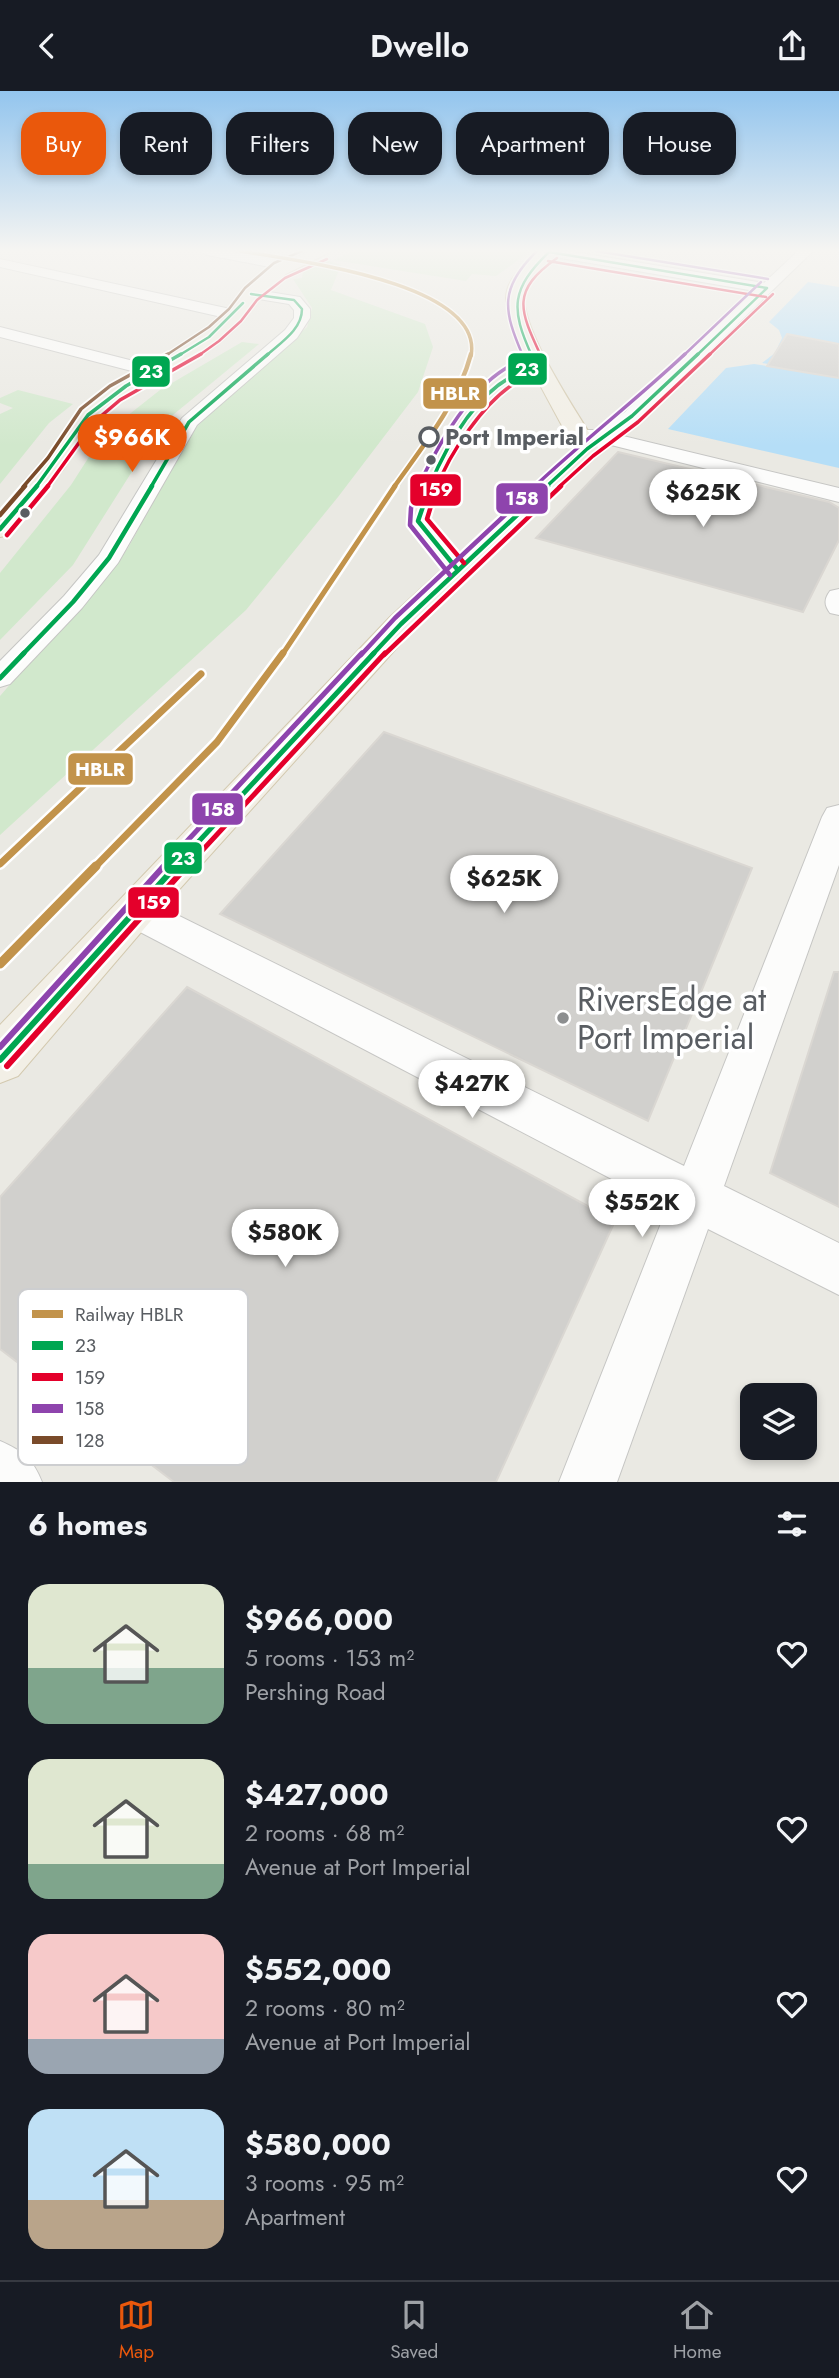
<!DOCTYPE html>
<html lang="en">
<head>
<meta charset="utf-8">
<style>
	body { margin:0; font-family:Jost,sans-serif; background:#20242c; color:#f1f3f6; height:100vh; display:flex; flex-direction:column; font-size:26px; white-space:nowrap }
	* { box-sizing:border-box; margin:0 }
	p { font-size:23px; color:#9ea1a6 }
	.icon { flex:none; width:38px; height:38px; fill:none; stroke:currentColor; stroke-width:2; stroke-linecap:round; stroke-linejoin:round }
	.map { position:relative; height:1391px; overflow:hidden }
	.side { display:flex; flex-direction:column; background:#171b24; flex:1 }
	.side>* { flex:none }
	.banner { position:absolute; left:21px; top:21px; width:798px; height:63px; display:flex; gap:14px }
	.buttons { position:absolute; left:740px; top:1292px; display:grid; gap:14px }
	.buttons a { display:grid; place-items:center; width:77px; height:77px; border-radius:14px; background:#171b24; box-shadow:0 4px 10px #0003; font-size:35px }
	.price { position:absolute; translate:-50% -60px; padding:0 16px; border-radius:24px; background:#fff; color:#222; font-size:23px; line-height:46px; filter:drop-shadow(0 2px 4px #0008) }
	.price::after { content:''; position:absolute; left:50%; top:42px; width:21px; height:16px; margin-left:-10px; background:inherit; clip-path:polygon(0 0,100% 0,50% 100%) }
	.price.current { background:#ea580c; color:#fff }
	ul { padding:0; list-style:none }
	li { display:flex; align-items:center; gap:21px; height:175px; padding:0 28px }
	li span { display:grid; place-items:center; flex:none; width:196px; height:140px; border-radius:21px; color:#555 }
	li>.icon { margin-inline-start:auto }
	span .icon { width:84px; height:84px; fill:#fffc; stroke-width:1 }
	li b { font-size:30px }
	h2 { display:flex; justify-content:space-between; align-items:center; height:84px; padding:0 28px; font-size:30px }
	.tag { padding:0 24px; border-radius:21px; background:#171b24; box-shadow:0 4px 10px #0003; font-size:24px; line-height:63px }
	.tag.current { background:#ea580c; color:#fff }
	header { display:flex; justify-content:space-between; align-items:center; height:91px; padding:0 28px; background:#171b24; font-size:32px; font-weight:600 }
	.menu { display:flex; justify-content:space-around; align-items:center; height:98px; border-top:2px solid #363941; background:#171b24; font-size:19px; color:#9ea1a6 }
	.menu a { display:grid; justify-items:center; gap:4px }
	.menu .current { color:#ea580c }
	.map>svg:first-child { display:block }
	.green { fill:#d1e8cc }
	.water { fill:#b5def7 }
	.building { fill:#d1d0cd; stroke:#dad7d2; stroke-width:2 }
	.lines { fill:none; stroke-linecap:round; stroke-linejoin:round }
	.minor-casing { stroke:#c6c6c4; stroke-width:2 }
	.major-casing { stroke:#d3c9af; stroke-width:2 }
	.minor { fill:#fcfcfb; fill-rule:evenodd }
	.major { fill:#f2efe6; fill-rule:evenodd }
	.bus-1-far4-casing { stroke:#fff; stroke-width:5 }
	.bus-1-far3-casing { stroke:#fff; stroke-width:7 }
	.bus-1-far2-casing { stroke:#fff; stroke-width:9 }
	.bus-1-far1-casing { stroke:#fff; stroke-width:10 }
	.bus-1-casing { stroke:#fff; stroke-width:11 }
	.bus-2-far4-casing { stroke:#fff; stroke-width:5 }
	.bus-2-far3-casing { stroke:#fff; stroke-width:7 }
	.bus-2-far2-casing { stroke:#fff; stroke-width:9 }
	.bus-2-far1-casing { stroke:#fff; stroke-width:10 }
	.bus-2-casing { stroke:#fff; stroke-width:11 }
	.bus-3-far4-casing { stroke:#fff; stroke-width:5 }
	.bus-3-far3-casing { stroke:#fff; stroke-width:7 }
	.bus-3-far2-casing { stroke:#fff; stroke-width:9 }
	.bus-3-far1-casing { stroke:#fff; stroke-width:10 }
	.bus-3-casing { stroke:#fff; stroke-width:11 }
	.bus-4-far2-casing { stroke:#fff; stroke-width:5 }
	.bus-4-far1-casing { stroke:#fff; stroke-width:7 }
	.bus-4-casing { stroke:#fff; stroke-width:9 }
	.bus-1-far4 { stroke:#00a651; stroke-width:2.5 }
	.bus-1-far3 { stroke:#00a651; stroke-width:3.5 }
	.bus-1-far2 { stroke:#00a651; stroke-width:4.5 }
	.bus-1-far1 { stroke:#00a651; stroke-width:5 }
	.bus-1 { stroke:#00a651; stroke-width:6 }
	.bus-2-far4 { stroke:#e4002b; stroke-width:2.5 }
	.bus-2-far3 { stroke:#e4002b; stroke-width:3.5 }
	.bus-2-far2 { stroke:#e4002b; stroke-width:4.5 }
	.bus-2-far1 { stroke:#e4002b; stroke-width:5 }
	.bus-2 { stroke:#e4002b; stroke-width:6 }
	.bus-3-far4 { stroke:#8e44ad; stroke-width:2.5 }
	.bus-3-far3 { stroke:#8e44ad; stroke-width:3.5 }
	.bus-3-far2 { stroke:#8e44ad; stroke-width:4.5 }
	.bus-3-far1 { stroke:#8e44ad; stroke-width:5 }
	.bus-3 { stroke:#8e44ad; stroke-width:6 }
	.bus-4-far2 { stroke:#7a4b2a; stroke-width:2.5 }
	.bus-4-far1 { stroke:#7a4b2a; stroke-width:3.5 }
	.bus-4 { stroke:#7a4b2a; stroke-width:4.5 }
	.rail-1-far4-casing { stroke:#fff; stroke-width:6 }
	.rail-1-far3-casing { stroke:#fff; stroke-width:8 }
	.rail-1-far2-casing { stroke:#fff; stroke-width:10 }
	.rail-1-far1-casing { stroke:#fff; stroke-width:12 }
	.rail-1-casing { stroke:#fff; stroke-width:14 }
	.rail-1-far4 { stroke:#c2934b; stroke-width:3.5 }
	.rail-1-far3 { stroke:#c2934b; stroke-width:4.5 }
	.rail-1-far2 { stroke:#c2934b; stroke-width:5 }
	.rail-1-far1 { stroke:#c2934b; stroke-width:7 }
	.rail-1 { stroke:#c2934b; stroke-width:9 }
	.stop-dot { fill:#fff; stroke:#595d62; stroke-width:3.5 }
	.bus-dot { fill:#595d62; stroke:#fff; stroke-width:2.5 }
	.poi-dot { fill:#8c8e8f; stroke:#fff; stroke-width:2.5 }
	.labels { text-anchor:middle; stroke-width:7; stroke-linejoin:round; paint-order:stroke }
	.far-stop-label { font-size:23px; font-weight:bold; fill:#595d62; stroke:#fff; text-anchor:start }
	.near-poi-label { font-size:33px; fill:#595d62; stroke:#fff; text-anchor:start }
	.key { fill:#fff; stroke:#cdced0; stroke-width:2 }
	.key-label { font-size:19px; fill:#595d62 }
	.line-badge { stroke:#fff; stroke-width:2.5 }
	.badge-label { font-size:19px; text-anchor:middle; font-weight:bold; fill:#fff }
</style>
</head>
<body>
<header><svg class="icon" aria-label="back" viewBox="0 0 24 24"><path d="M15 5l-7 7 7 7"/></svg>Dwello<svg class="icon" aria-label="share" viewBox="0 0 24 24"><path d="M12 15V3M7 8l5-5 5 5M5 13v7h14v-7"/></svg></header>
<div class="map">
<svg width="839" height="1391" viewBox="0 0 839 1391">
	<rect width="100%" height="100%" fill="#eae9e3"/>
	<path class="green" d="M354,160H531L496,185L472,183L466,190L333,169Z
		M326,169L341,174L331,199L425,233L433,256L418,301L338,406L246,519L0,744V605L128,457L191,342L217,315L307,236L312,217L293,188L302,187L303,181Z
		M242,251L259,253L162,333L73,474L0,549V482L71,394L103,344L160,299Z
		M18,299L73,313L49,332L0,393V323L13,317L0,312V307Z"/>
	<path class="water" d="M808,191L839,196V377L668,338L726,277L754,273L767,275L768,273L762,272L775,262L782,247L779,239L769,231Z"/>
	<path class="building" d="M787,243L839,253V287L767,275Z
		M618,361L829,411L839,417V449L803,521L536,447Z
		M384,641L752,777L648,1030L220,823Z
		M834,881H839V1116L770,1082Z
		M187,896L615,1130L496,1391H174L0,1258V1106Z"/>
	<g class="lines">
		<g class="minor-casing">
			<path id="minor" d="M200,160H229L286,171L293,175L286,179L207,164Z
				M568,160L764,192L798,160H813L639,329L619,344L839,397V411L607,353L594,362H580L576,358L587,348L580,343L583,339H600L625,321L755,200L549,165L542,161Z
				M0,168L235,219L243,224L235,229L0,176Z
				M251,198L300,206L310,218V227L297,247L197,334L118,472L82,517L10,593L0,596V570L64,505L99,464L182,327L285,239L294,227V219L289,213L246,206L243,203Z
				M0,236L161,277L164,281L155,286L0,246Z
				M839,498V524L830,522C824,514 824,508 830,500Z
				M839,714V774L724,1095L839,1152V1204L708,1138L617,1391H559L667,1117L121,831L115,820L121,809L134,805L147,809L684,1075L822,726L827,717Z
				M0,1350C23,1360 33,1368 42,1391H0Z"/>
		</g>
		<g class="major-casing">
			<path id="major" d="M310,160H332L286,183L257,207L242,228L221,247L192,267L123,307L95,330L64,377L10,444L0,446V421L46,367L79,320L107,297L178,259L207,239L228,220L245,199L274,175Z
				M541,160H559C549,173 532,180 526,196C512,229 582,327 599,358L412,540L149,832L18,985L0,992V934L390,526L574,357L521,259L506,209C505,188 525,172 541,160Z"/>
		</g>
		<use href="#minor" class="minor"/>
		<use href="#major" class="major"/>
		<g class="bus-1-far4-casing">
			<path id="bus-1-far4" d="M251,203L294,209L302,218C302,239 280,252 266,265
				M178,265L209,246L243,212
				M532,265C510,217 511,198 549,161L767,197
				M696,265L767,197"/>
		</g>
		<g class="bus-1-far3-casing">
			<path id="bus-1-far3" d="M36,396L88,324L126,295L181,263
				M151,396L189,331L268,263
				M429,396C449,349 483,287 537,276L531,263
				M546,396L587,358L632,325L698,263"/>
		</g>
		<g class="bus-1-far2-casing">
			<path id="bus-1-far2" d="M430,395L418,430L457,478
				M0,438L37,395
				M22,564L73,511L109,467L152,395
				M372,564L401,533L548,395"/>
		</g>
		<g class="bus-1-far1-casing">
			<path id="bus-1-far1" d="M0,587L24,562
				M174,777L374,562"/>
		</g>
		<g class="bus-1-casing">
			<path id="bus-1" d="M0,969L176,775"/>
		</g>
		<g class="bus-2-far4-casing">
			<path id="bus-2-far4" d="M548,170L766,206
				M198,265L219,250L241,230L257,209L285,187L327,168
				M541,265C519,218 511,200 557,167
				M708,265L773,203"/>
		</g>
		<g class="bus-2-far3-casing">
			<path id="bus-2-far3" d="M47,396L94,331L120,309L201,263
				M437,396C449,363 484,311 515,292C524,287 536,287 545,280L540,263
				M559,396L593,365L638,331L710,263"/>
		</g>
		<g class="bus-2-far2-casing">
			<path id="bus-2-far2" d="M437,395L427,428L464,472
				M7,444L48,395
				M384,564L561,395"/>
		</g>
		<g class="bus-2-far1-casing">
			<path id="bus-2-far1" d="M186,777L385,562"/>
		</g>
		<g class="bus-2-casing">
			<path id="bus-2" d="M7,975L187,775"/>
		</g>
		<g class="bus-3-far4-casing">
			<path id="bus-3-far4" d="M596,160L768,188
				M523,265C503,219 499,197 537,160
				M683,265L761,191"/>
		</g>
		<g class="bus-3-far3-casing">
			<path id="bus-3-far3" d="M418,396C438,354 477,282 525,269L522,263
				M534,396C583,350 636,309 685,263"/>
		</g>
		<g class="bus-3-far2-casing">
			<path id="bus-3-far2" d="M419,395L411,417L410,434L450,484
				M361,564L395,527L536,395"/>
		</g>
		<g class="bus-3-far1-casing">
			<path id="bus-3-far1" d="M162,777L362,562"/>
		</g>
		<g class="bus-3-casing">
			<path id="bus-3" d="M0,956L164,775"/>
		</g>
		<g class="bus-4-far2-casing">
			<path id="bus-4-far2" d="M165,265L209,236L229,218L245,197L274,172L302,160"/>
		</g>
		<g class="bus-4-far1-casing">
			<path id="bus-4-far1" d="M23,396L48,367L81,318L110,295L168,263"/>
		</g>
		<g class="bus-4-casing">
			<path id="bus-4" d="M0,424L25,395"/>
		</g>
		<use href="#bus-1-far4" class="bus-1-far4"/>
		<use href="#bus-1-far3" class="bus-1-far3"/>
		<use href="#bus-1-far2" class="bus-1-far2"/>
		<use href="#bus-1-far1" class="bus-1-far1"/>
		<use href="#bus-1" class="bus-1"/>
		<use href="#bus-2-far4" class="bus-2-far4"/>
		<use href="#bus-2-far3" class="bus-2-far3"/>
		<use href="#bus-2-far2" class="bus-2-far2"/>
		<use href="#bus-2-far1" class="bus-2-far1"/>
		<use href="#bus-2" class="bus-2"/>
		<use href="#bus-3-far4" class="bus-3-far4"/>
		<use href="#bus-3-far3" class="bus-3-far3"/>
		<use href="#bus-3-far2" class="bus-3-far2"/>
		<use href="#bus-3-far1" class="bus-3-far1"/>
		<use href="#bus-3" class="bus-3"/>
		<use href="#bus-4-far2" class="bus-4-far2"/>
		<use href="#bus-4-far1" class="bus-4-far1"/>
		<use href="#bus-4" class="bus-4"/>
		<g class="rail-1-far4-casing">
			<path id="rail-1-far4" d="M240,160C290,169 485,191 471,265"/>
		</g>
		<g class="rail-1-far3-casing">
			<path id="rail-1-far3" d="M394,396C423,355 458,312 471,263"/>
		</g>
		<g class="rail-1-far2-casing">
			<path id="rail-1-far2" d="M282,564L395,395"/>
		</g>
		<g class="rail-1-far1-casing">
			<path id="rail-1-far1" d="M0,773L201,583
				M94,777L217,651L283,562"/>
		</g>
		<g class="rail-1-casing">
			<path id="rail-1" d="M0,873L96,775"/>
		</g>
		<use href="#rail-1-far4" class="rail-1-far4"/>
		<use href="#rail-1-far3" class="rail-1-far3"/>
		<use href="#rail-1-far2" class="rail-1-far2"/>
		<use href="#rail-1-far1" class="rail-1-far1"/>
		<use href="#rail-1" class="rail-1"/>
	</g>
	<linearGradient id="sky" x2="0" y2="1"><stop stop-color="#93c5ee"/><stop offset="0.45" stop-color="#f6f5f2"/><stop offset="1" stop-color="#f6f5f2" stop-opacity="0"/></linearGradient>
	<rect width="839" height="355" fill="url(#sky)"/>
	<circle class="stop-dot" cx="429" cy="346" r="9"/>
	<g class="bus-dot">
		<circle cx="431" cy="369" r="6"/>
		<circle cx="25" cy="422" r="6"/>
	</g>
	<circle class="poi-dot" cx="563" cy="927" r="7"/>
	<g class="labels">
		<g class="far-stop-label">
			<text x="445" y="354">Port Imperial</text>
		</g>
		<g class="near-poi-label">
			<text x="577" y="920">RiversEdge at<tspan x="577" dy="38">Port Imperial</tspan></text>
		</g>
	</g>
	<rect x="18" y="1198" width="230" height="176" rx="10" class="key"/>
	<rect x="32" y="1219" width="31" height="8" fill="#c2934b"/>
	<rect x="32" y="1250" width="31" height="9" fill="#00a651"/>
	<rect x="32" y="1282" width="31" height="8" fill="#e4002b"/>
	<rect x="32" y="1313" width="31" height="9" fill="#8e44ad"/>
	<rect x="32" y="1345" width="31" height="8" fill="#7a4b2a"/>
	<g class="key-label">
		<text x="75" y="1230">Railway HBLR</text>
		<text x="75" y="1261">23</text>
		<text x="75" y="1293">159</text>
		<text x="75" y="1324">158</text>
		<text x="75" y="1356">128</text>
	</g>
	<g class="line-badge">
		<rect x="507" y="261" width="41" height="34" rx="7" fill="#00a651"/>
		<rect x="131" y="264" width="40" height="33" rx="7" fill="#00a651"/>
		<rect x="422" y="286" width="66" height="33" rx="7" fill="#c2934b"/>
		<rect x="409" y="382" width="53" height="34" rx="7" fill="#e4002b"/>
		<rect x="495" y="391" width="54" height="33" rx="7" fill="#8e44ad"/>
		<rect x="67" y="661" width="67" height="34" rx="7" fill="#c2934b"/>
		<rect x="191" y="701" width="53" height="34" rx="7" fill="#8e44ad"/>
		<rect x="163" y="750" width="40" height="34" rx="7" fill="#00a651"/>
		<rect x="127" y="795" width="53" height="33" rx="7" fill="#e4002b"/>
	</g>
	<g class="badge-label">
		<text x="527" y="285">23</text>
		<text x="151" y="287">23</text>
		<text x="455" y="309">HBLR</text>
		<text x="436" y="405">159</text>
		<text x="522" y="414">158</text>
		<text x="100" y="685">HBLR</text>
		<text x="218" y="725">158</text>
		<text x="183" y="774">23</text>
		<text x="154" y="818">159</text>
	</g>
</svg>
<div class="buttons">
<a><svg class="icon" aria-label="layers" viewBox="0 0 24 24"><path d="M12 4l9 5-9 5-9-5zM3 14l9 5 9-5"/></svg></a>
</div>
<b class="price current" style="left:132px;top:383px">$966K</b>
<b class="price" style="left:703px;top:438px">$625K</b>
<b class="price" style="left:504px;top:824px">$625K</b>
<b class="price" style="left:472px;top:1029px">$427K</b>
<b class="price" style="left:642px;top:1148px">$552K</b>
<b class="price" style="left:285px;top:1178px">$580K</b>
<div class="banner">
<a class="tag current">Buy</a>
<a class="tag">Rent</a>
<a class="tag">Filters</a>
<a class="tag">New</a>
<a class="tag">Apartment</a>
<a class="tag">House</a>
</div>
</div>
<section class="side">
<h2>6 homes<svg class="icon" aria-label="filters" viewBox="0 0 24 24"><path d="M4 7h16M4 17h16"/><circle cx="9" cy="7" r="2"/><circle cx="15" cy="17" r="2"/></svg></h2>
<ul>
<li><span style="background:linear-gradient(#dfe7d0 60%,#7fa58c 0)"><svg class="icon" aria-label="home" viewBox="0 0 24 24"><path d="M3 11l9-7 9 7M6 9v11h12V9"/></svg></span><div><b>$966,000</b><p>5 rooms · 153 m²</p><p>Pershing Road</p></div><svg class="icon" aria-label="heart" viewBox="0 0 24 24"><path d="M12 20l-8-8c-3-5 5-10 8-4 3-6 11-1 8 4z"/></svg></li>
<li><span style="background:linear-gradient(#dfe7d0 75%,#7fa58c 0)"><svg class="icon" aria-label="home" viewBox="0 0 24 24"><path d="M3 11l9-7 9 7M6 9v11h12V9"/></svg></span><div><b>$427,000</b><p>2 rooms · 68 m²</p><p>Avenue at Port Imperial</p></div><svg class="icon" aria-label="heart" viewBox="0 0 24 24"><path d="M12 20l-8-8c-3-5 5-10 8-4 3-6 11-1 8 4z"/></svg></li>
<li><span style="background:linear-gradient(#f6c9c9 75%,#9aa5b1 0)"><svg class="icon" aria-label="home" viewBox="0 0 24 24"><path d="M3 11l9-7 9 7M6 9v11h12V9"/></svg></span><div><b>$552,000</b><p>2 rooms · 80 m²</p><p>Avenue at Port Imperial</p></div><svg class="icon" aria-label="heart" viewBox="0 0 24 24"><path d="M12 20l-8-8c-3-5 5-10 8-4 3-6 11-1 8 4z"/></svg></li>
<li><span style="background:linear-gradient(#bfe0f5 65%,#b9a48a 0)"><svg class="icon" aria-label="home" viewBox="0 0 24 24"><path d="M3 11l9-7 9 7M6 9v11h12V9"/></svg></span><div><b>$580,000</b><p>3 rooms · 95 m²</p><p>Apartment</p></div><svg class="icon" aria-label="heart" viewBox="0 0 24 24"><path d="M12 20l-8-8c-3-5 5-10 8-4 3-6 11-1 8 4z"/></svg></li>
</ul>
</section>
<nav class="menu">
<a class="current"><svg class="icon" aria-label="map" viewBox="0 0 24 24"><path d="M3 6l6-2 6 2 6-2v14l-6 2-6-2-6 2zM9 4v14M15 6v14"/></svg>Map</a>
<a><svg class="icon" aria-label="saved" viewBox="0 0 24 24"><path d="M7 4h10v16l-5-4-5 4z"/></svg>Saved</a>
<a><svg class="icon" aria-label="home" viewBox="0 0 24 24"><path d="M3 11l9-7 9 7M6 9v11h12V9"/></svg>Home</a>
</nav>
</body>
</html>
